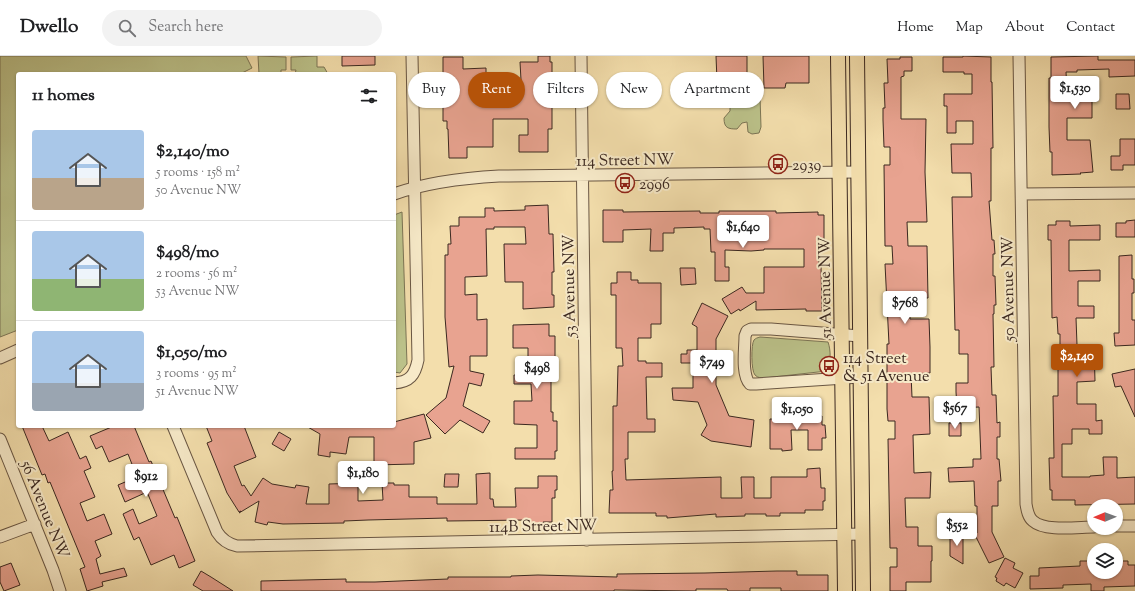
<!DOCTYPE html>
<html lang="en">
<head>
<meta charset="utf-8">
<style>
	body { margin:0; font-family:"Sorts Mill Goudy",serif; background:#f2f2f2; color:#202124; height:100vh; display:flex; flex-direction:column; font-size:15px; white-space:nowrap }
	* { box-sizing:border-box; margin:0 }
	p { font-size:13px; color:#757577 }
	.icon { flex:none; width:22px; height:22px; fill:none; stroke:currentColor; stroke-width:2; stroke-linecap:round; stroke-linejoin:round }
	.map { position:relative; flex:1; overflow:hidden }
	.side { position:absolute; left:16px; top:16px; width:380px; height:356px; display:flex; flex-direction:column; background:#fff; border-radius:4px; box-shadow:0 1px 3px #0004 }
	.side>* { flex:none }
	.top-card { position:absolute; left:408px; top:16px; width:380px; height:36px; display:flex; gap:8px }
	.needle { width:26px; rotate:269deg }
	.buttons { position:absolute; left:1087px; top:443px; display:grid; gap:8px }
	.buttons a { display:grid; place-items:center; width:36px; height:36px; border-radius:50%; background:#fff; box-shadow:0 1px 3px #0004; font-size:20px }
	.price { position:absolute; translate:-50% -34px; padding:0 9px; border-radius:4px; background:#fff; color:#222; font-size:13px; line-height:26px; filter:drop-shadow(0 1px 2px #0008) }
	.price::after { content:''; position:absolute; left:50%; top:24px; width:12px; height:9px; margin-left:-6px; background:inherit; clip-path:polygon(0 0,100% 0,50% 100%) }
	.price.active { background:#b45309; color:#fff }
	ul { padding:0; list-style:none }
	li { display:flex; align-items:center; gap:12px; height:100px; padding:0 16px }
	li+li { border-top:1px solid #e0e0e0 }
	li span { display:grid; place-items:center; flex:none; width:112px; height:80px; border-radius:4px; color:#555 }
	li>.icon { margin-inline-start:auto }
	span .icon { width:48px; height:48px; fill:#fffc; stroke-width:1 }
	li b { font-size:17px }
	h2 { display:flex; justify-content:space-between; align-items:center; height:48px; padding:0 16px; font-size:17px }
	.tag { padding:0 14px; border-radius:18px; background:#fff; box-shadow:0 1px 3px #0004; font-size:14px; line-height:36px }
	.tag.active { background:#b45309; color:#fff }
	header { display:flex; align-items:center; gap:24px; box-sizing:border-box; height:56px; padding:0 20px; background:#fff; border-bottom:1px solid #e0e0e0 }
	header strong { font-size:19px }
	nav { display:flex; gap:22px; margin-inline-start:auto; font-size:14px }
	.search { width:280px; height:36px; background:#f2f2f2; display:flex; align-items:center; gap:10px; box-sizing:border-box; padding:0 14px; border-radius:22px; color:#757577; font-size:15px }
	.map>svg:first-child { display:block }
	.green { fill:#bbc189; stroke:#7b7454 }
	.building { fill:#e8a390; stroke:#3b2820 }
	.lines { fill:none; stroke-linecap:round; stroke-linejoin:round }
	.minor-casing { stroke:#695643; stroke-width:13 }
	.major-casing { stroke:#3b2820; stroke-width:16 }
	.minor { stroke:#f7eac9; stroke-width:11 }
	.major { stroke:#f3deac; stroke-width:14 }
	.labels { text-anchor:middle; stroke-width:4; stroke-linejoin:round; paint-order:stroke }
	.street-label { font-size:16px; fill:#3b2820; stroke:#f7eac9 }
	.poi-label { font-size:16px; fill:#3b2820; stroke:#f7eac9; text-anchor:start }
</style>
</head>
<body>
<header>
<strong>Dwello</strong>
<div class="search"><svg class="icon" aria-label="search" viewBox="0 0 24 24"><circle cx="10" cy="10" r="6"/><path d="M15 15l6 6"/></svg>Search here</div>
<nav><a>Home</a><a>Map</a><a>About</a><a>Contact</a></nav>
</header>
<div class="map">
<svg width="1135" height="535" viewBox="0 0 1135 535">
	<rect width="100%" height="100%" fill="#f3deac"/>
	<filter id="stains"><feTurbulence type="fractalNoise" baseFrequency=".005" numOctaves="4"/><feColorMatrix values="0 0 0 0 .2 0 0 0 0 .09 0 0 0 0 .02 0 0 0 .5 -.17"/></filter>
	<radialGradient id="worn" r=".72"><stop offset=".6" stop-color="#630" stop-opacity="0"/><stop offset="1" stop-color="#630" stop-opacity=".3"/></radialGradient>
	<path class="green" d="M0,0H246L252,12L240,18H18V274L0,281Z
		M258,0L286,1V14H281V18H259Z
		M317,0V11H324L328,18H295L296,14H291V1Z
		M741,34L753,35L760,41L761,71L759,77L752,78L748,76L747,66L742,67L737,73C728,73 724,72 724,62L730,55V43Z
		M402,156L407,308L400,317L394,316V159Z
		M760,281L828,286C831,294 831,308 827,315L764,322C761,322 758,322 755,319C751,315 751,288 754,284C756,282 757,282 760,281Z"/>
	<path class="building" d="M342,0H375V9L342,10Z
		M538,0H550V6H552V73H548V96H519V79H528V63H493V91H467V102H449L448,73H447V65H443V1H463V13L486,12V26H492V49L500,51H509V25L521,24L520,6H538Z
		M716,0H747V25H717Z
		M763,0H809V27H786L785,32H764Z
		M963,0L991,1V26H992L993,92H991V145H989L992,184H994L995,198H993V220H995L996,249H994V258H993L994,311H991L992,339H996L997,367L1000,366V381H997V403H999L1001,425H998V450H992V476L1004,501L989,507L974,477H977V450H975L974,425L949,426L948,412L973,411V403H981L979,351L957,352L956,336V327H968V298H959V274H955L952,141H972L971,117H952L951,88H973V65H956V77H947V50H944V38H972V18H964V16H943V1H963Z
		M1098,0V4H1135V20L1109,21V13L1077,14V16H1066L1067,35H1086V32L1098,31V45H1092V62H1067V84H1090L1093,116L1080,117L1081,118L1052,119V96H1050L1049,71V22H1051V1Z
		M900,1H912V15H904V20L901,21V63H926L925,116L927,166H907L908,190H927L928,242H909L910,263H929L930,291V317L911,318L912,341H929L930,378L913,379L914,417L931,416L930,442H905L906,471H918V490H932V505H931V526H906V535H890V511H897V492H890L888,383H895V365H888L887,353V288H889L885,208H893L892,190H885L884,109H890V91H884L883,64V52H885L884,27H888L887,3H900Z
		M1116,38H1129L1130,53H1116Z
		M1120,83H1135V109H1123V114H1111V100H1120Z
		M548,149L549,178H553L554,216H552V239H554V251L523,253V226H505L504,188H526L525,171H494V173H486L487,220L465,221V239L477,238V264L487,263V300H470V315L484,318L481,330L469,327L463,350L490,365L483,377L460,364L445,378L426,359L446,342L454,310L449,311L445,261V199H448V188H451L450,170H459V161H485V152H494V155L525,154V150Z
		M603,154H623V156L700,155V157H719V155H776V157L818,156V159H824V184H818L819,210H821L822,255H806V253L756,254V245L740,255L739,253L731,258L722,243L742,231L746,237H764V211H804V193H764V194L751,195L725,194V211H729V225H715V196H711L710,173H704V171L674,172V177H663V195H650L651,173L623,174V186H603Z
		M1135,164V181H1116V167H1126V165Z
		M1056,165H1070V170L1100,169V184H1069V215L1100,214V225H1078V250H1094V262H1076L1077,289H1094L1095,325L1077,326V348H1096V365L1102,364V378H1089V373H1072V388H1062V421H1090V420L1104,419L1103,401H1117V422L1135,421V448L1075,449V444H1052V434H1050L1049,402H1054L1053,340H1058V298H1060V278H1058L1057,261L1052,262L1051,184H1048V169H1056Z
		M1132,199V223H1134V237H1132V264H1135V289L1115,290L1114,277H1119V200Z
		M680,212H695L696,228L681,229Z
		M617,216H631V224H638V227H661V268H651V282H638V305H646V307H662V321H646L647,363H655V376H628V403H625L626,424L721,421V442H742L741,421H754V442H771V421H807V413L820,412L821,432H825V445H823V454H805V457H780V460H766V458H745V460L716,461V458L667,462V460H656V457H609L610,434H613L612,415H613V350H617L618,310H623L622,292H616V239H611V227H617Z
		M702,247L728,260L716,283V329L729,360L754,364L751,391L711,385L701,379L707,369L698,346L673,344L672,332H693V307H681V298H687V294H697V271L692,268Z
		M549,268V280H555V301H551V356H553V365H557V395H555V403H515V392H537V369L514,368V345H532L531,328H514V319H528V292H513V269Z
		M1135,313V361L1121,330L1115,331L1112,318Z
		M424,358L431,382L414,386V408L374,409V381H349L346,398L330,396V401L318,399L320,378L306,370H394V366Z
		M782,358H805V360H822V369H825L826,382H822V394H808V374H791L792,394L782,395V393H770V363H782Z
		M949,367H961V380H949Z
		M22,370H42L49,385L68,376L80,403L86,400L91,412L84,415L95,441L80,447L87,465L104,458L112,478L95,485L101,500L96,503L100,518L124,512L127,520L102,526L103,530L87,535L80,513L85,511L50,426L48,427L45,418L42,419Z
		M114,370H134L149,406L151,405L175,462L177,461L195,505L179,512L174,499L151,509L139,481L134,484L123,458L133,453L139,468L157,460L147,436L125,446L118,429L137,421L128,398L109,406L102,390L96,393L90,380Z
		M206,370H244L256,401L234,410L242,430L244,429L251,440L263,422L272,428L295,432L296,429L309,431L306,448H329V428L358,427V445L383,444L382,427H394V429H409V441H437V448H477L476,418L490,417V443H493L494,451H516L515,432H538V420H557V434H555V442H552V466H543V469H529V464L447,465V462L368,464L344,465V467L283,468L268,466L267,469L255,466L259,445L239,457L241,455L239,456L227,437L207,387L212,385Z
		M279,376L291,383L284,395L272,388Z
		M445,418H459L458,431H444Z
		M950,477H963V508L950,500Z
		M1005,502L1015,507L1013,512L1023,517L1015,532L1006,527L1004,530L996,525L997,522L995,521Z
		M1080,505H1094V516H1116V505H1128V509H1135V530L1104,531V535H1091V528L1063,529V532L1030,533V520H1039V512L1080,510Z
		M11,507L20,529L4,535L0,526V511Z
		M201,515L211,521L233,535H203L193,529Z
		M777,515H797V519H828V535H781V532H750V535H728L727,533H696V535L614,534V535H261V525L346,523V526H375L448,523V521H511V520L538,519L617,521V518L705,517Z"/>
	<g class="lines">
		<g class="minor-casing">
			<path id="minor" d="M581,0L587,484
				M1019,0L1026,448C1027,454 1028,461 1033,465C1045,476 1078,471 1094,471
				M394,138C428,126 462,122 499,120L858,116
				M1022,138L1135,137
				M860,280L771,273H751L747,275L745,280C745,292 741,319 750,328H756L860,321
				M0,302L18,294
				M394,327C410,326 415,319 418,304L412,0
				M173,370L217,476C222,484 228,488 237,490L863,478
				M0,383L53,514L60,535
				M1116,470H1135
				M0,481L35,468"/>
		</g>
		<g class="major-casing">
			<path id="major" d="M838,0L845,535
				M857,0L863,535"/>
		</g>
		<use href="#minor" class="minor"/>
		<use href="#major" class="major"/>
	</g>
	<defs>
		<g id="bus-ring" transform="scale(1)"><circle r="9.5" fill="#f7eac9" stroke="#8f2418" stroke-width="1.5"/><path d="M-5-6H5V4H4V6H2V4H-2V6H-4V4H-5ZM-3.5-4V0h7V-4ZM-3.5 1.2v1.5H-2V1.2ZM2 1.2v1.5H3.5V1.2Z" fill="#8f2418"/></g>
	</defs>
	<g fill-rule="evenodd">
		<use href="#bus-ring" x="778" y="108"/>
		<use href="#bus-ring" x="625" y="127"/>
		<use href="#bus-ring" x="829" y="310"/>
	</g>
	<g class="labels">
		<g class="street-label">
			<text transform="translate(625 103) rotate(-1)" y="6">114 Street NW</text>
			<text transform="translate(568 230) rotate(-91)" y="6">53 Avenue NW</text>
			<text transform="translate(824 232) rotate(-91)" y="6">51 Avenue NW</text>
			<text transform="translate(1007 233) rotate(-91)" y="6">50 Avenue NW</text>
			<text transform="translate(46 453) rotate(68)" y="6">56 Avenue NW</text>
			<text transform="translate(543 469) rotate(-1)" y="6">114B Street NW</text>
		</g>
		<g class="poi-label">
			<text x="792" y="114">2939</text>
			<text x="639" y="133">2996</text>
			<text x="843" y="307">114 Street<tspan x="843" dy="18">&amp; 51 Avenue</tspan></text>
		</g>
	</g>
	<rect width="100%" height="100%" filter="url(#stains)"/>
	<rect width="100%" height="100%" fill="url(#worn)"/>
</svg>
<div class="buttons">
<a><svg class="needle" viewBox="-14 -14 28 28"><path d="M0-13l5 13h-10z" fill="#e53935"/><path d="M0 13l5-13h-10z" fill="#757577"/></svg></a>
<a><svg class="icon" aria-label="layers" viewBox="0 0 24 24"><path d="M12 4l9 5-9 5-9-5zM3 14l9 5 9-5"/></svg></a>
</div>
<b class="price" style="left:1075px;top:54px">$1,530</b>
<b class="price" style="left:743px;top:193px">$1,640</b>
<b class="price" style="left:905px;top:269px">$768</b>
<b class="price active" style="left:1077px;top:322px">$2,140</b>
<b class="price" style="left:712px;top:328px">$749</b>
<b class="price" style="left:537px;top:334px">$498</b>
<b class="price" style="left:955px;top:374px">$567</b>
<b class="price" style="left:797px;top:375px">$1,050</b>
<b class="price" style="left:363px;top:439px">$1,180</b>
<b class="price" style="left:146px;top:442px">$912</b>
<b class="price" style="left:957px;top:491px">$552</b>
<div class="top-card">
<a class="tag">Buy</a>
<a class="tag active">Rent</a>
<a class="tag">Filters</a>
<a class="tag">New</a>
<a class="tag">Apartment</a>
</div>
<section class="side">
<h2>11 homes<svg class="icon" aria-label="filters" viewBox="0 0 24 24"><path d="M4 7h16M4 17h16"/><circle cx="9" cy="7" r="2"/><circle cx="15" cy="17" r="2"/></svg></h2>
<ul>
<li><span style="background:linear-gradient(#a9c7e8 60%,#b9a48a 0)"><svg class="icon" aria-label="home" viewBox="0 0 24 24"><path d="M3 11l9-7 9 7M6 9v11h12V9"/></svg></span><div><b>$2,140/mo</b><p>5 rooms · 158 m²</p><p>50 Avenue NW</p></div></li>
<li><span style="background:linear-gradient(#a9c7e8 60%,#8fb573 0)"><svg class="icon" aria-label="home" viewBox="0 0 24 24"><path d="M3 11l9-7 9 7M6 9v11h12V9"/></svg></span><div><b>$498/mo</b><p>2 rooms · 56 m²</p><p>53 Avenue NW</p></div></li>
<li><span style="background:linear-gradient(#a9c7e8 65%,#9aa5b1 0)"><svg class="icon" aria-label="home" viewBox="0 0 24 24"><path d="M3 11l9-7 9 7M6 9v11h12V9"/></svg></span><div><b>$1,050/mo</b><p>3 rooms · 95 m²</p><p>51 Avenue NW</p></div></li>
</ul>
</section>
</div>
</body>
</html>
